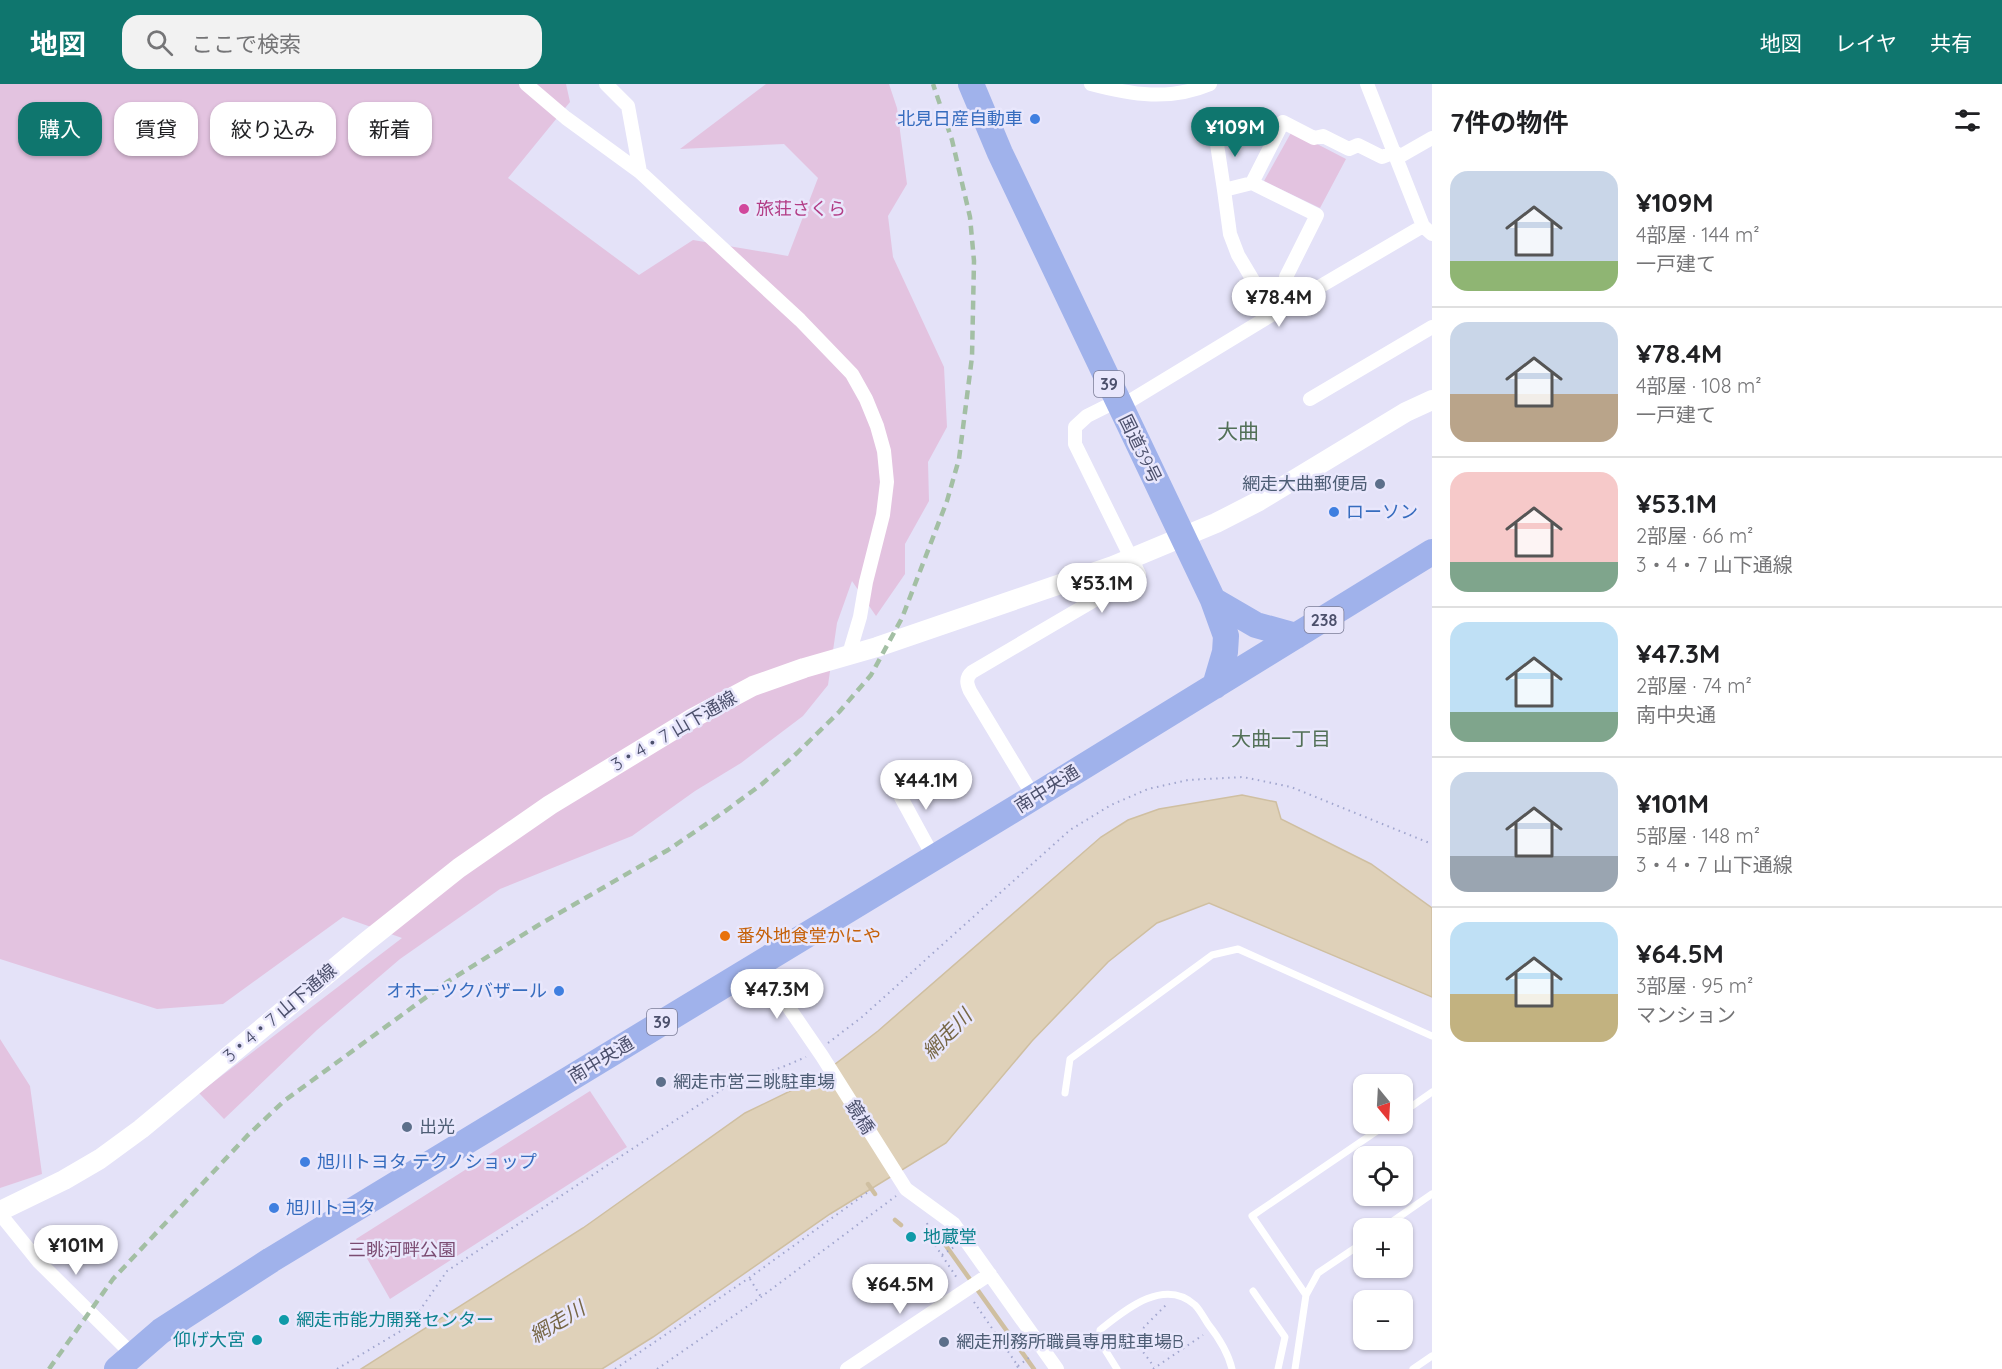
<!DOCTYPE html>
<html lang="ja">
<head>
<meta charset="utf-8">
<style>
	body { margin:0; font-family:Quicksand,"Noto Sans JP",sans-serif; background:#f2f2f2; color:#202124; height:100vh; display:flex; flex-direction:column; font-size:22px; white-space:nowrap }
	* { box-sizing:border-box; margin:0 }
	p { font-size:20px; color:#757577 }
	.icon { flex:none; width:33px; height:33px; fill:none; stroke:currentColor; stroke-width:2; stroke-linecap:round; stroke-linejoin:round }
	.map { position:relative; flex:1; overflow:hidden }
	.panel { display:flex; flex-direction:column; background:#fff; width:570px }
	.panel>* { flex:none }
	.top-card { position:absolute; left:18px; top:18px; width:570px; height:54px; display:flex; gap:12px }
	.needle { width:39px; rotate:162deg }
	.controls { position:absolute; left:1353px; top:990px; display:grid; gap:12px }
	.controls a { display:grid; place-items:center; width:60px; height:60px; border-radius:12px; background:#fff; box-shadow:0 2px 4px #0004; font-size:30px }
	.price { position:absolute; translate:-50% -51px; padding:0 14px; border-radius:21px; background:#fff; color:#222; font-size:20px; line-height:39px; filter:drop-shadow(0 2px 3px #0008) }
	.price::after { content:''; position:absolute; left:50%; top:36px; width:18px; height:14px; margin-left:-9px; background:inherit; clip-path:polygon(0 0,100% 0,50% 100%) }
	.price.selected { background:#0f766e; color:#fff }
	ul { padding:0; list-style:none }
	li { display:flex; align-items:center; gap:18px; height:150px; padding:0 18px }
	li+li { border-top:2px solid #e0e0e0 }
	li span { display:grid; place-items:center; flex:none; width:168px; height:120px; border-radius:18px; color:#555 }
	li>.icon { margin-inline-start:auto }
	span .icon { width:72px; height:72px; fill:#fffc; stroke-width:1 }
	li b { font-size:26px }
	h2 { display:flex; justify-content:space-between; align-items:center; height:72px; padding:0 18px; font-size:26px }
	.tag { padding:0 21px; border-radius:18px; background:#fff; box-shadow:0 2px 4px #0004; font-size:21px; line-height:54px }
	.tag.selected { background:#0f766e; color:#fff }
	header { display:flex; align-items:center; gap:36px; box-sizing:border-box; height:84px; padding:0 30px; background:#0f766e; color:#fff }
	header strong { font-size:28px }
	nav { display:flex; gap:33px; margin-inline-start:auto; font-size:21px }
	.search { width:420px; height:54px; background:#f2f2f2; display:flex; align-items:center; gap:15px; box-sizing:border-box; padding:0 21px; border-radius:18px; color:#757577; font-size:22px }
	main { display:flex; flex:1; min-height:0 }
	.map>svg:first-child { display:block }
	.green { fill:#e3c3e0 }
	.water { fill:#dfd1b9; stroke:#cfbfa1; stroke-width:1.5 }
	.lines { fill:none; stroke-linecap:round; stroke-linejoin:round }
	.stream { stroke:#cfbfa1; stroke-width:4.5 }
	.path { stroke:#a1a6ce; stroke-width:2; stroke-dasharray:1.5 4.5; stroke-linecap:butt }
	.lane { stroke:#fff; stroke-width:7 }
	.street { stroke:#fff; stroke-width:14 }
	.secondary { stroke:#fff; stroke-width:20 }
	.highway { stroke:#a0b2eb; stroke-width:26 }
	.rail { stroke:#a3bfa4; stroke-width:4.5; stroke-dasharray:9 6; stroke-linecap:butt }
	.shop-dot { fill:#3f7fe0; stroke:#e9e7fc; stroke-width:2 }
	.hotel-dot { fill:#d1479c; stroke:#e9e7fc; stroke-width:2 }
	.service-dot { fill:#5c6f8a; stroke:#e9e7fc; stroke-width:2 }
	.food-dot { fill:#e8710a; stroke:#e9e7fc; stroke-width:2 }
	.culture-dot { fill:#0f9aa8; stroke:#e9e7fc; stroke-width:2 }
	.labels { text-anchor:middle; stroke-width:5; stroke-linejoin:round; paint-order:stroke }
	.shield { fill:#e9e7fc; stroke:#7b7d97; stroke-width:1.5 }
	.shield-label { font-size:16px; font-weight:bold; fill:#4c506c }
	.shop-label { font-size:18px; fill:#366cbe; stroke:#e9e7fc; text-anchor:start }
	.hotel-label { font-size:18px; fill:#b23c85; stroke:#e9e7fc; text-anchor:start }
	.street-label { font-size:18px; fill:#4c506c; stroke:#e9e7fc }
	.service-label { font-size:18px; fill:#4e5e75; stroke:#e9e7fc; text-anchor:start }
	.food-label { font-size:18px; fill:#c56008; stroke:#e9e7fc; text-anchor:start }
	.culture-label { font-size:18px; fill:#0d838f; stroke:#e9e7fc; text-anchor:start }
	.park-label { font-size:18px; fill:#7b4c72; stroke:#e9e7fc }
	.neighbourhood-label { font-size:20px; fill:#527057; stroke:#e9e7fc }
	.water-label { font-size:20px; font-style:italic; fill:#776746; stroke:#e9e7fc }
	.quarter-label { font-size:21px; fill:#527057; stroke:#e9e7fc }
</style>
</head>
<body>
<header>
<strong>地図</strong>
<div class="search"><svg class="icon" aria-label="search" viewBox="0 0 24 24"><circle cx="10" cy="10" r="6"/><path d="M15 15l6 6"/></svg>ここで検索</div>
<nav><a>地図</a><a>レイヤ</a><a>共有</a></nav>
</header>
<main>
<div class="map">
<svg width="1432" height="1285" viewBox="0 0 1432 1285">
	<rect width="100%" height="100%" fill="#e4e2f8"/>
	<path class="green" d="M0,0H566L570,18L508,94L639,191L693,156L788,172L818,94L784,60L680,65L766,0H889L897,24L907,100L888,132L893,173L944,283L947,343L928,378L929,417L905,460V490L876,532L852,497L837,539L828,601L803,632L741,679L695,707L632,752L500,805L400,875L317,946L224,1035L199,1009L402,854L343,833L223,920L157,925L0,875Z
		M1292,47L1346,75L1320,124L1264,97Z
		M0,955L30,1002L42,1090L0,1104Z
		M590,1007L627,1063L390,1215L356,1155Z"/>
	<path class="water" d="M1242,711L1276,718L1281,735L1371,780L1432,824V913L1209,819L1157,839L1108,878L1032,957L946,1059L830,1130L653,1253L602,1285H361L583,1144L745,1029L817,994L878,947L1101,753L1128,736L1159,725Z"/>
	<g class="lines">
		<path class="stream" d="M868,1100L875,1110
			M895,1136L901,1141
			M933,1150L944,1159L1034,1285"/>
		<path class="path" d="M828,959L862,933L1070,746L1111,721L1148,705L1188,696L1243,693L1291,703L1432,760
			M927,1139L933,1158L957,1194
			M942,1171L954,1163
			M750,1195L761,1213
			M974,1218L1018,1282L1016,1285
			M1112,1259C1132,1248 1144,1269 1154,1283
			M1140,1262L1144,1243L1166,1221
			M1018,1282L1030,1273
			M337,1285L409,1242L447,1187L726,1003L785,982L806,973
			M615,1285L749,1194L868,1108
			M657,1285L761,1213L896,1112
			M1153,1285L1203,1251"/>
		<path class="lane" d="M1065,1009L1070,975L1212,871L1238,865L1432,952
			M1402,1029L1432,1008
			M1383,1144L1432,1110
			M1253,1207L1285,1253L1278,1285
			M1306,1211L1252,1132L1387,1040
			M1117,1285L1099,1256L1100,1246C1125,1226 1164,1193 1195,1221C1200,1226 1204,1234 1208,1240C1219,1254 1228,1268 1232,1285
			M1295,1285L1306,1211L1318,1189L1364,1158
			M1413,1285L1432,1272"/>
		<path class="street" d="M526,0L566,34L640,88L800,236L852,290L866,315L877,342L884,367L887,398L883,431L866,498L860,533L849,570
			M606,0L628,22L640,88
			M1091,0C1132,11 1170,17 1210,0
			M1367,0L1423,142L1432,150
			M1215,47L1224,106
			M1397,74L1432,54
			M1252,99L1317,131L1286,193
			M1273,230L1238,171L1230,150L1224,106L1252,99L1283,38L1314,54L1323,52L1349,65L1358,61L1382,73L1395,68
			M1310,315L1432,243
			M1120,323L1273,230L1423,142
			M891,695L934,774
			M1034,713L970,607C967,600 965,594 972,588L1139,490L1075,360V343L1087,332L1117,317
			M759,880L822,972L906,1105L954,1140L1057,1285
			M0,1130L39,1178L133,1271
			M847,1285L990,1190"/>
		<path class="secondary" d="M0,1127L64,1096L100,1075L141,1045L366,858L459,784L550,721L693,634L753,602L804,584L877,563L1113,482L1216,439L1259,417L1406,328L1432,316"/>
		<path class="highway" d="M971,0L1000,69L1213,516L1226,552L1225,568L1215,602
			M1213,516L1256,541L1296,552
			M117,1285L161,1247L271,1176L1034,713L1432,468"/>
		<path class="rail" d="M49,1285L113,1195L247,1052L284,1017L447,898L537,842L668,766L724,728L762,700L797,669L839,628L871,591L902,534L947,417L959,375L972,273L974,177L970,133L952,56L933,0"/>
	</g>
	<g class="shop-dot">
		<circle cx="1035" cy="35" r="6"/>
		<circle cx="1334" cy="428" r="6"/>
		<circle cx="559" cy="907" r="6"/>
		<circle cx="305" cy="1078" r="6"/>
		<circle cx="274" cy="1124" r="6"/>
	</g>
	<circle class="hotel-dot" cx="744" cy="125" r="6"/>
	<g class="service-dot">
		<circle cx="1380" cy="400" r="6"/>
		<circle cx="661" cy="998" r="6"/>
		<circle cx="407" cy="1043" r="6"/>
		<circle cx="944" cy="1258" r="6"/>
	</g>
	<circle class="food-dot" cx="725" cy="852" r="6"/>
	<g class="culture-dot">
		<circle cx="911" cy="1153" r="6"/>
		<circle cx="284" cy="1236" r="6"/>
		<circle cx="257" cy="1256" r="6"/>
	</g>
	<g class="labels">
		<g class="shield">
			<rect x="1094" y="287" width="30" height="26" rx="4.5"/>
			<rect x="1304.5" y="523" width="39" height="26" rx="4.5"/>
			<rect x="647" y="925" width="30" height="26" rx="4.5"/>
		</g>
		<g class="shield-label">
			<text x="1109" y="306">39</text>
			<text x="1324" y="542">238</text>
			<text x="662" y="944">39</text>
		</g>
		<g class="shop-label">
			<text x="1023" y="41" text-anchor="end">北見日産自動車</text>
			<text x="1346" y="434">ローソン</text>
			<text x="547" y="913" text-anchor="end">オホーツクバザール</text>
			<text x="317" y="1084">旭川トヨタ テクノショップ</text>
			<text x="286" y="1130">旭川トヨタ</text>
		</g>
		<g class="hotel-label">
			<text x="756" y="131">旅荘さくら</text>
		</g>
		<g class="street-label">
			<text transform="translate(1140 365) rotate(64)" y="6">国道39号</text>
			<text transform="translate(674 647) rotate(-30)" y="6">3・4・7 山下通線</text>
			<text transform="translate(1047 705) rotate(-32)" y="6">南中央通</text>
			<text transform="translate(280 929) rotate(-40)" y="6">3・4・7 山下通線</text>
			<text transform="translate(601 976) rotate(-31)" y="6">南中央通</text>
			<text transform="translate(860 1033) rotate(58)" y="6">鏡橋</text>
		</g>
		<g class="service-label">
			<text x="1368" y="406" text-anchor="end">網走大曲郵便局</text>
			<text x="673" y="1004">網走市営三眺駐車場</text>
			<text x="419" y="1049">出光</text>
			<text x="956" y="1264">網走刑務所職員専用駐車場B</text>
		</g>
		<g class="food-label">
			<text x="737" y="858">番外地食堂かにや</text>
		</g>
		<g class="culture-label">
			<text x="923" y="1159">地蔵堂</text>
			<text x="296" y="1242">網走市能力開発センター</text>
			<text x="245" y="1262" text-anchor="end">仰げ大宮</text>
		</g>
		<g class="park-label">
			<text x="402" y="1172">三眺河畔公園</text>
		</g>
		<g class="neighbourhood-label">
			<text x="1281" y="662">大曲一丁目</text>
		</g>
		<g class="water-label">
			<text transform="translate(947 950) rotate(-46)" y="7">網走川</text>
			<text transform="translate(557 1238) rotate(-31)" y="7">網走川</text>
		</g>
		<g class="quarter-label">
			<text x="1238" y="355">大曲</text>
		</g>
	</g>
</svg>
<div class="controls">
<a><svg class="needle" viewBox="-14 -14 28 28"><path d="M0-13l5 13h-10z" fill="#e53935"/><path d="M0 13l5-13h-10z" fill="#757577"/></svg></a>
<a><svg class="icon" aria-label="locate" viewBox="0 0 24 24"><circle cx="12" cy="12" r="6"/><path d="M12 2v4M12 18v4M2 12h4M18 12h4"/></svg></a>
<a>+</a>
<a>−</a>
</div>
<b class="price selected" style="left:1235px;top:74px">¥109M</b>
<b class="price" style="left:1279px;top:244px">¥78.4M</b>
<b class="price" style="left:1102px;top:530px">¥53.1M</b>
<b class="price" style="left:926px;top:727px">¥44.1M</b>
<b class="price" style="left:777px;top:936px">¥47.3M</b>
<b class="price" style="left:76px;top:1192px">¥101M</b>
<b class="price" style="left:900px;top:1231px">¥64.5M</b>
<div class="top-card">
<a class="tag selected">購入</a>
<a class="tag">賃貸</a>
<a class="tag">絞り込み</a>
<a class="tag">新着</a>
</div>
</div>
<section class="panel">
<h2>7件の物件<svg class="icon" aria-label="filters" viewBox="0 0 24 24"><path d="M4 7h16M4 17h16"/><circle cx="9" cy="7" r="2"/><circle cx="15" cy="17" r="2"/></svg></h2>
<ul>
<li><span style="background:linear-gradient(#c9d6e8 75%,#8fb573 0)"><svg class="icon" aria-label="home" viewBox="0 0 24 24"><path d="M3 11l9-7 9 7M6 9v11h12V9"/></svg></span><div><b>¥109M</b><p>4部屋 · 144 m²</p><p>一戸建て</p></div></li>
<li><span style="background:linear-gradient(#c9d6e8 60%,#b9a48a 0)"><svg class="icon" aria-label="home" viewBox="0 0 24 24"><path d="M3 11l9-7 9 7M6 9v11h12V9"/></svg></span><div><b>¥78.4M</b><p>4部屋 · 108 m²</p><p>一戸建て</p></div></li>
<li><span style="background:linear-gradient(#f6c9c9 75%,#7fa58c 0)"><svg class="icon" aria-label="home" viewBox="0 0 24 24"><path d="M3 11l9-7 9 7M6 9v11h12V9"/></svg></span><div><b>¥53.1M</b><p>2部屋 · 66 m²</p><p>3・4・7 山下通線</p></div></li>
<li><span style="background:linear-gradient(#bfe0f5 75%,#7fa58c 0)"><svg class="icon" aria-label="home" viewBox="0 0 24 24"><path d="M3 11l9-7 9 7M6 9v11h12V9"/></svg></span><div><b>¥47.3M</b><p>2部屋 · 74 m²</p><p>南中央通</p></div></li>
<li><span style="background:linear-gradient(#c9d6e8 70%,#9aa5b1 0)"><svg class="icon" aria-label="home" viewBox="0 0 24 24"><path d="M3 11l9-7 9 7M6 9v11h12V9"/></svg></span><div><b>¥101M</b><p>5部屋 · 148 m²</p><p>3・4・7 山下通線</p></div></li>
<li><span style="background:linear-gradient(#bfe0f5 60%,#c2b280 0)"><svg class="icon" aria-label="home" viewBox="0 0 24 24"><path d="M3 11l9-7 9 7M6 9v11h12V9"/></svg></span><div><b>¥64.5M</b><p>3部屋 · 95 m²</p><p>マンション</p></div></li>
</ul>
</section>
</main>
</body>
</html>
